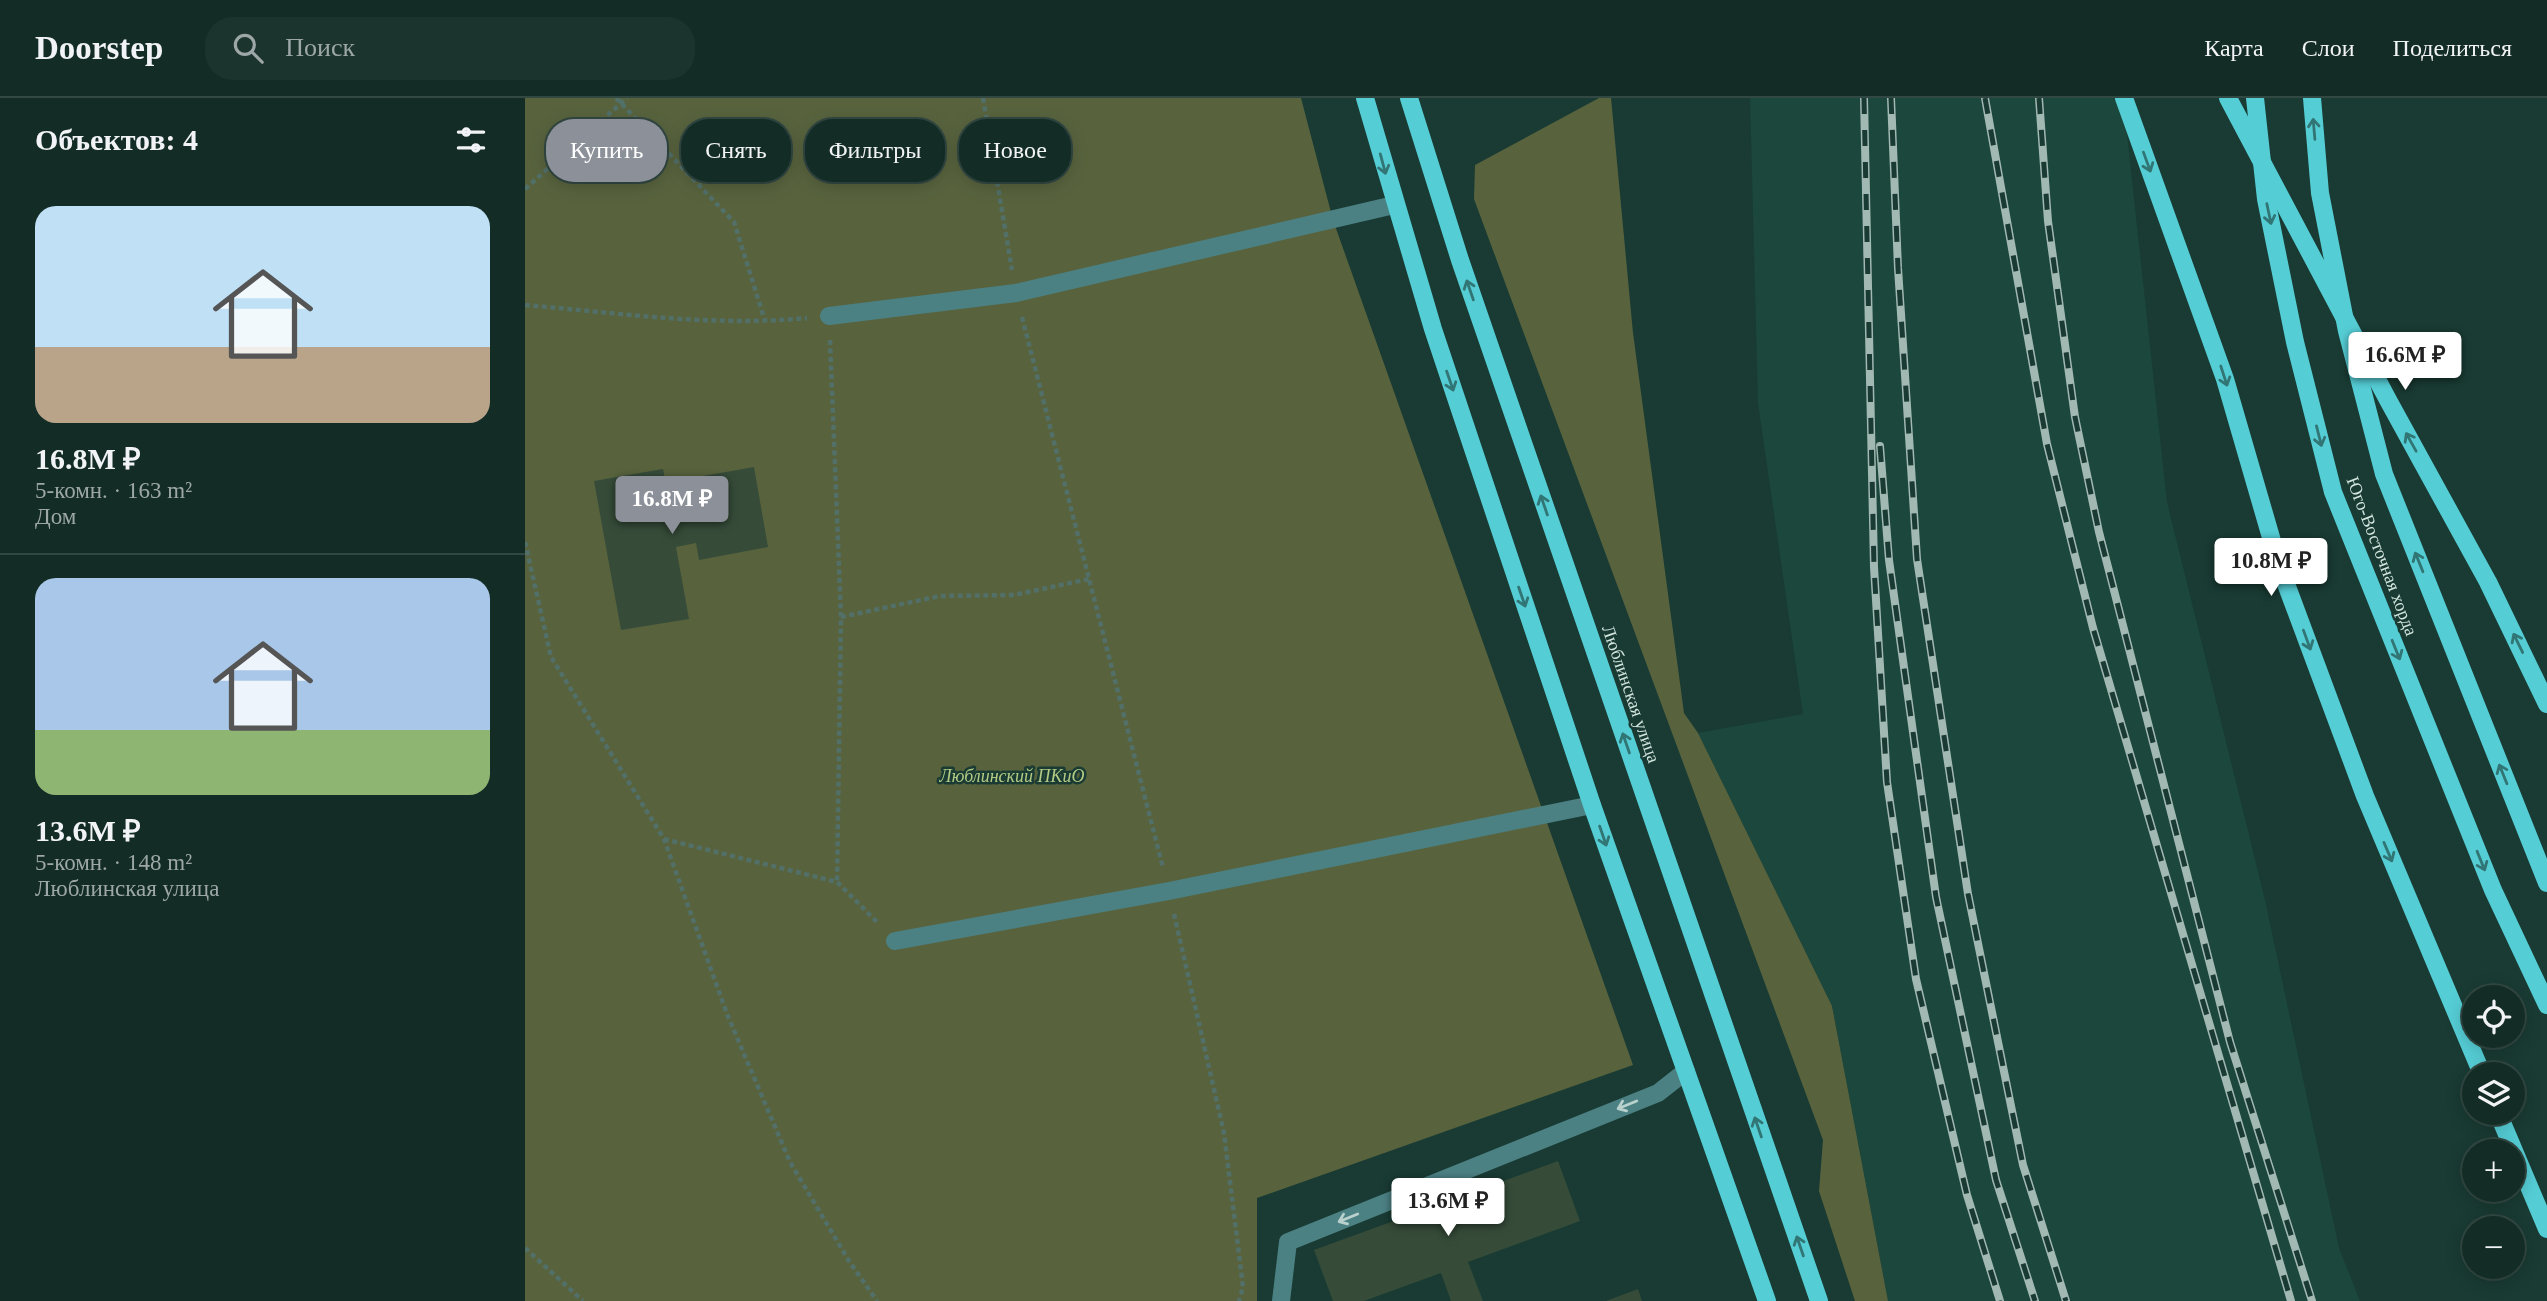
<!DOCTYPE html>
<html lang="ru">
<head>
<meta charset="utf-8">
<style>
	body { margin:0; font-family:Georgia,serif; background:#1c342e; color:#f1f3f6; height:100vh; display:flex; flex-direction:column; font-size:26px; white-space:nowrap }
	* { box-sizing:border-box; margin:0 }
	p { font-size:23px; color:#9da7a7 }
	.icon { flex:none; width:38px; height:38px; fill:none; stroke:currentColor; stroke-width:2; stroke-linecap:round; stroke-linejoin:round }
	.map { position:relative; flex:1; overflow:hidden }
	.details { display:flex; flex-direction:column; background:#132c26; width:525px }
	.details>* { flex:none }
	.banner { position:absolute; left:21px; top:21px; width:665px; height:63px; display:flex; gap:14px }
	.controls { position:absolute; left:1937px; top:887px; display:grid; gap:14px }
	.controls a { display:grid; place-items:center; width:63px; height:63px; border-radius:50%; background:#132c26; box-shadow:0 4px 18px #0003,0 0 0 2px #324843; font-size:35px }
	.price { position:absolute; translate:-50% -60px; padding:0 16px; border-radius:7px; background:#fff; color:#222; font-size:23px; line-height:46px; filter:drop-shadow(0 2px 4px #0008) }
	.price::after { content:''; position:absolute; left:50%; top:42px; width:21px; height:16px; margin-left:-10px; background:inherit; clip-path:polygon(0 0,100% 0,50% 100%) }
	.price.on { background:#8c9099; color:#fff }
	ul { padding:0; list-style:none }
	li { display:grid; align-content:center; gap:14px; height:371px; padding:0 35px }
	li+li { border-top:2px solid #324843 }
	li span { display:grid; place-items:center; height:217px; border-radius:21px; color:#555 }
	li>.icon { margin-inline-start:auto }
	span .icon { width:126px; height:126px; fill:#fffc; stroke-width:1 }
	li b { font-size:30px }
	h2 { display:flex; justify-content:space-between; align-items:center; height:84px; padding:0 35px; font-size:30px }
	.pill { padding:0 24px; border-radius:28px; background:#132c26; box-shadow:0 4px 18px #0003,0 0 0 2px #324843; font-size:24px; line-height:63px }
	.pill.on { background:#8c9099; color:#fff }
	header { display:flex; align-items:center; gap:42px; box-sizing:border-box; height:98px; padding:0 35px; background:#132c26; border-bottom:2px solid #324843 }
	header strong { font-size:33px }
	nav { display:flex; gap:38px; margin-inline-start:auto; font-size:24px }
	.search { width:490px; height:63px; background:#1c342e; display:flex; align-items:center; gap:18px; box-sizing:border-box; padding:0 24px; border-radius:28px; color:#9da7a7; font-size:26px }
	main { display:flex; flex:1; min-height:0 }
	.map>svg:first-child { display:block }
	.built { fill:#1b473d }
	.green { fill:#58633e }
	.building { fill:#364c39 }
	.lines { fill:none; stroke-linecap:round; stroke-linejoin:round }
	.path { stroke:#526f68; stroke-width:4.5; stroke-dasharray:5 3.5; stroke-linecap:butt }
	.minor { stroke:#4c8184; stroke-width:18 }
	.major { stroke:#55cdd5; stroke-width:18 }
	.rail-casing { stroke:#a2b8b2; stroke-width:8 }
	.rail { stroke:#193b33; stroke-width:5; stroke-dasharray:16; stroke-linecap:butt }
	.major-bridge { stroke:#55cdd5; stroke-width:18 }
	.oneway { stroke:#317574 }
	.oneway2 { stroke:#b8d1cd }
	.labels { text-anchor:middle; stroke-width:5; stroke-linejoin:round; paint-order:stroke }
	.street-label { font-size:18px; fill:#d3e5df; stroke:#193b33 }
	.park-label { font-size:18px; font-style:italic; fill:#b5ca84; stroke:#193b33 }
</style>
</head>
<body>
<header>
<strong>Doorstep</strong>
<div class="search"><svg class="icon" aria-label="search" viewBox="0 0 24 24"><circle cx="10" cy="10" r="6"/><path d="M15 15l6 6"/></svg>Поиск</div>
<nav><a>Карта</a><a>Слои</a><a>Поделиться</a></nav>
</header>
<main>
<section class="details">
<h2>Объектов: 4<svg class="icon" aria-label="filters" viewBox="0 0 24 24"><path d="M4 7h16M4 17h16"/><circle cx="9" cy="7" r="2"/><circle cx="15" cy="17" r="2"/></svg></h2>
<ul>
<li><span style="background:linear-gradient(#bfe0f5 65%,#b9a48a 0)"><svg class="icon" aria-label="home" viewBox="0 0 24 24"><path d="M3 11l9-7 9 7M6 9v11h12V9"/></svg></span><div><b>16.8M ₽</b><p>5-комн. · 163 m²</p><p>Дом</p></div></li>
<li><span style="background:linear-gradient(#a9c7e8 70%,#8fb573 0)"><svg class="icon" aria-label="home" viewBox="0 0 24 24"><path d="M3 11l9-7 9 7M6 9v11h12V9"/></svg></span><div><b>13.6M ₽</b><p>5-комн. · 148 m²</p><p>Люблинская улица</p></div></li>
</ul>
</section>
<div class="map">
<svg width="2022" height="1203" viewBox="0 0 2022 1203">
	<rect width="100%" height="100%" fill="#193b33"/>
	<path class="built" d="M1225,0H1598L1642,404L1740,802L1814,1150L1835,1203H1363L1307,908L1173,635L1278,616L1233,305Z"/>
	<path class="green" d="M0,0H776L808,122L1108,967L732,1100V1203H0Z
		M1074,0H1086L1108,235L1159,615L1173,635L1307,908L1363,1203H1330L1294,1093L1298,1042L949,101L950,67Z"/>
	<path class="building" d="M229,369L243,449L174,462L171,445L151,449L164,521L96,532L69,383L138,371L146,414L167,411L161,381Z
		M1033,1063L1055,1123L943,1164L958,1203H926L916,1175L839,1203H808L789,1152Z
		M1113,1191L1117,1203H1081Z"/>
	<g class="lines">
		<path class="path" d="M91,0L209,124L240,223
			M458,0L487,172
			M0,91L102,0
			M0,207C93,215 188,229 282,220
			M497,219L638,770
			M305,242L316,519L312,784
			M0,444L26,559L139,741L202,916L265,1064L324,1163L352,1203
			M316,519L415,498L489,497L564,481
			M139,741L312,784L353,825
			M649,816L699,1035L718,1189L714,1203
			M0,1150L58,1203"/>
		<path class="minor" d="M304,218L491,195L869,107
			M370,843L644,793L1067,707
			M756,1203L763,1144L1133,995L1161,973"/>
		<path class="major" d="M840,0L908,231L1067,707L1242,1203
			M884,0L935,162L1294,1203
			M1599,0L1700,281L1754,467L1840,698L1957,976
			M1730,0L1741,101L1770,244L1808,394L1968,792L2022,907
			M1787,0L1795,95L1822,233L1859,376L2022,785
			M1973,1015L2022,1131"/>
		<g class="rail-casing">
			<path id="rail" d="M1339,0L1349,469L1362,684L1391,881L1442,1097L1475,1203
				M1366,0L1373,170L1392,461L1443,796L1498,1067L1541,1203
				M1460,0L1522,346L1568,530L1766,1203
				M1514,0L1523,123L1550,319L1574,434L1705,944L1787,1203
				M1355,348L1364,462L1411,799L1471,1082L1510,1203"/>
		</g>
		<use href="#rail" class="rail"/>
		<path class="major-bridge" d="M1703,0L1863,302L1963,484L2022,606"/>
	</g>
	<defs><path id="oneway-shaft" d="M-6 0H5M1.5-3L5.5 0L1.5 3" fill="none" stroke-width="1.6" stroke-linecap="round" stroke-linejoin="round" transform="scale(1.75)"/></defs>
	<g class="oneway">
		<use href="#oneway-shaft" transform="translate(1789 31) rotate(-95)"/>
		<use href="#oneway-shaft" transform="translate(1622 64) rotate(70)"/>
		<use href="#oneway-shaft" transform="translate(858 66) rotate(75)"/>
		<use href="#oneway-shaft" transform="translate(1744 116) rotate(78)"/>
		<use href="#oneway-shaft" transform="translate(945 192) rotate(-109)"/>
		<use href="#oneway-shaft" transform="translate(1699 278) rotate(72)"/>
		<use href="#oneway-shaft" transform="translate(925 283) rotate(71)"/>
		<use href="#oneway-shaft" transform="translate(1794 338) rotate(76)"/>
		<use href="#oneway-shaft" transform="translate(1886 344) rotate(-119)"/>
		<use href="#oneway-shaft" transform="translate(1019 407) rotate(-109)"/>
		<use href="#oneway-shaft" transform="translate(1894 464) rotate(-112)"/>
		<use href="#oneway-shaft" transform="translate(997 499) rotate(71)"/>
		<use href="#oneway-shaft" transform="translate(1782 542) rotate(70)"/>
		<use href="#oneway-shaft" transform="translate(1993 545) rotate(-116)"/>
		<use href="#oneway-shaft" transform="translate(1871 552) rotate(68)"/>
		<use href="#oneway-shaft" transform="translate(1101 645) rotate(-109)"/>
		<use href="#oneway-shaft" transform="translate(1978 676) rotate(-112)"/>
		<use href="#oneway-shaft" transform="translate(1078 738) rotate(71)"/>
		<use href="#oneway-shaft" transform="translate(1863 754) rotate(67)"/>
		<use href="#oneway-shaft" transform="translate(1956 763) rotate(68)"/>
		<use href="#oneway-shaft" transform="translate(1233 1029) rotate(-109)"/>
		<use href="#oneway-shaft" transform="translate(1275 1148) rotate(-109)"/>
	</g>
	<g class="oneway2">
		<use href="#oneway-shaft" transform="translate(1102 1007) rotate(158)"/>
		<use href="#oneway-shaft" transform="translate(823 1120) rotate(158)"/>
	</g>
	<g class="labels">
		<g class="street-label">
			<text transform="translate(1857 458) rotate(69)" y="6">Юго-Восточная хорда</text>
			<text transform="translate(1106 596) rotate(71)" y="6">Люблинская улица</text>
		</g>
		<g class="park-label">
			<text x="487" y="684">Люблинский ПКиО</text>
		</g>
	</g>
</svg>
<div class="controls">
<a><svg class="icon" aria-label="locate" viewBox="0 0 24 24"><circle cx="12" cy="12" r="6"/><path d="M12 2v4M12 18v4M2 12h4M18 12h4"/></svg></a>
<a><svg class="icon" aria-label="layers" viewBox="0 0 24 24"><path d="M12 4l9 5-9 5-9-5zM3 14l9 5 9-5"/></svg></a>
<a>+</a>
<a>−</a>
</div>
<b class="price" style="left:1880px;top:294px">16.6M ₽</b>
<b class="price on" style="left:147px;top:438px">16.8M ₽</b>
<b class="price" style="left:1746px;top:500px">10.8M ₽</b>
<b class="price" style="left:923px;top:1140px">13.6M ₽</b>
<div class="banner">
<a class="pill on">Купить</a>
<a class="pill">Снять</a>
<a class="pill">Фильтры</a>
<a class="pill">Новое</a>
</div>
</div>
</main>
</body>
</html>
